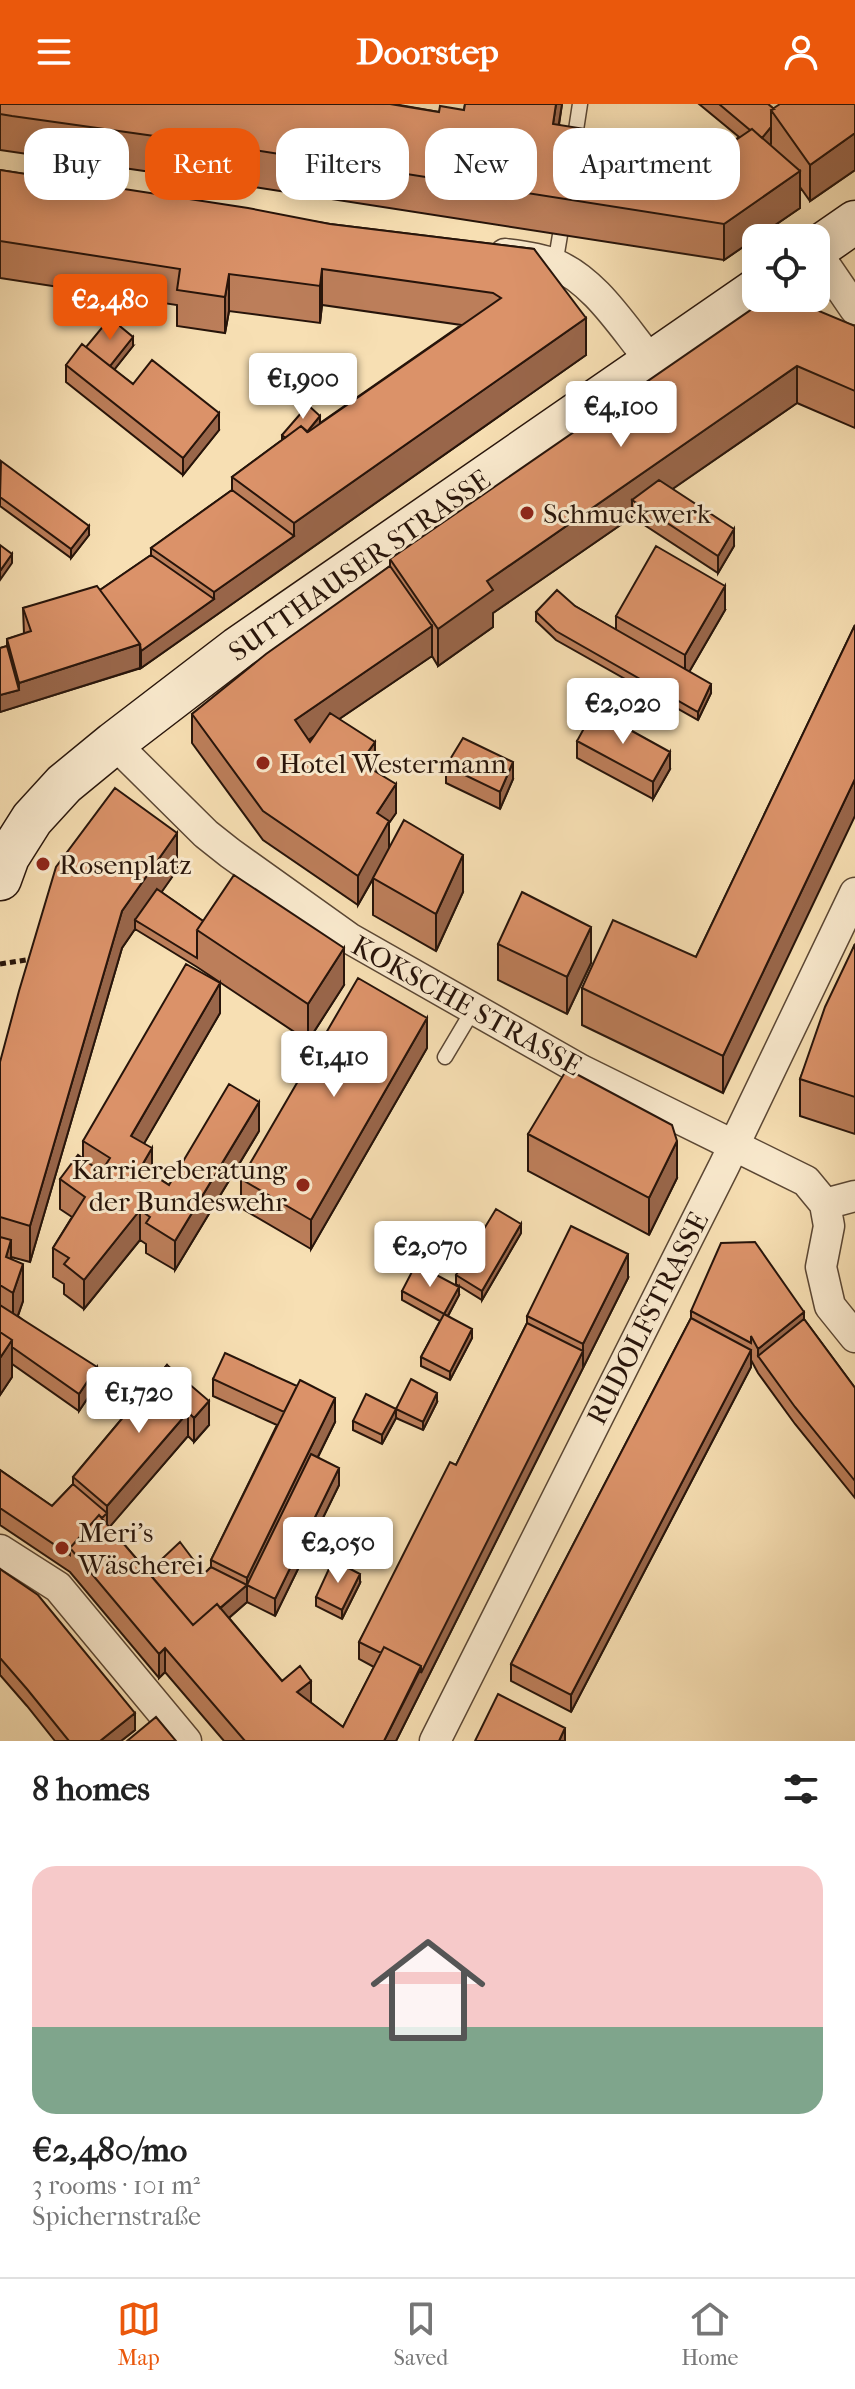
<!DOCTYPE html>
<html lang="en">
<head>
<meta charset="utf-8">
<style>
	body { margin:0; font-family:"IM FELL French Canon",serif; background:#f2f2f2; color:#222; height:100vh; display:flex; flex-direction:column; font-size:30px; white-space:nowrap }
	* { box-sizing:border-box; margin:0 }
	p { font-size:26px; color:#767676 }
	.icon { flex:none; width:44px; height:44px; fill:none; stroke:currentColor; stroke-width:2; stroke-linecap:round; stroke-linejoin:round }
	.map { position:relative; height:1637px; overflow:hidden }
	.panel { display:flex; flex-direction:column; background:#fff; flex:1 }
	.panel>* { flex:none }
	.banner { position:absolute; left:24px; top:24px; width:808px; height:72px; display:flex; gap:16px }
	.buttons { position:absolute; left:742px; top:120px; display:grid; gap:16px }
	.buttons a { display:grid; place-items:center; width:88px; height:88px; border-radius:16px; background:#fff; box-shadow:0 4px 20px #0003; font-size:40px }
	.price { position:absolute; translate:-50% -68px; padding:0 18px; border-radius:8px; background:#fff; color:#222; font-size:26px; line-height:52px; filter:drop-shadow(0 2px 4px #0008) }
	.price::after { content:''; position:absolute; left:50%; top:48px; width:24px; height:18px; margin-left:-12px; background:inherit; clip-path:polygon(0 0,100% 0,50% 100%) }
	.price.selected { background:#ea580c; color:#fff }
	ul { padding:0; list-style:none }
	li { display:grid; align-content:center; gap:16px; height:424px; padding:0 32px }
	li span { display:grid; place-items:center; height:248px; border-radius:24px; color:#555 }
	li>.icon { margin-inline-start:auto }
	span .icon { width:144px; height:144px; fill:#fffc; stroke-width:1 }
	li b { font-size:34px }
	h2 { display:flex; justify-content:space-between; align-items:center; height:96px; padding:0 32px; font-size:34px }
	.pill { padding:0 28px; border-radius:24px; background:#fff; box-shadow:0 4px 20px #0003; font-size:28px; line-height:72px }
	.pill.selected { background:#ea580c; color:#fff }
	header { display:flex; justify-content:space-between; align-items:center; height:104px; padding:0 32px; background:#ea580c; color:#fff; font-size:36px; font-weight:700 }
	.dock { display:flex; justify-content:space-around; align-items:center; height:112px; border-top:2px solid #e0e0e0; background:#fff; font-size:22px; color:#767676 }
	.dock a { display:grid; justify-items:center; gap:4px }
	.dock .selected { color:#ea580c }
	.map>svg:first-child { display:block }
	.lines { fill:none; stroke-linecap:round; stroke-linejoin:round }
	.lane-casing { stroke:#5b4734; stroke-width:17 }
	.street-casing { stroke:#5b4734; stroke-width:33 }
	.secondary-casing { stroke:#27140a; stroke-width:45 }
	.path { stroke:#27140a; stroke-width:5; stroke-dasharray:6 4; stroke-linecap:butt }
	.lane { stroke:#faeace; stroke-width:14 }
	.street { stroke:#faeace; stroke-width:30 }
	.secondary { stroke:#faeace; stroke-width:42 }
	.wall { fill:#bc7e5a; stroke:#27140a; stroke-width:2 }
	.shaded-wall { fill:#99664a; stroke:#27140a; stroke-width:2 }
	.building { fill:#db9269; stroke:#27140a; stroke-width:2 }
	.poi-dot { fill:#8f2418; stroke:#faeace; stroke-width:3 }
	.labels { text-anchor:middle; stroke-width:6; stroke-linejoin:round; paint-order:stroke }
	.poi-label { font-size:28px; fill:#27140a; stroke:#faeace; text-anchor:start }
	.street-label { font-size:28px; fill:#27140a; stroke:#faeace }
</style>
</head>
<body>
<header><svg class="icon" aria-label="menu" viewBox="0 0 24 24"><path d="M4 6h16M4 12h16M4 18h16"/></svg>Doorstep<svg class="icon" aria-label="person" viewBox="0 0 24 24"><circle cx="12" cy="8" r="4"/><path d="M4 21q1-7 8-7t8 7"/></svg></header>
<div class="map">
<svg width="855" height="1637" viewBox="0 0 855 1637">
	<rect width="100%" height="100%" fill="#f7dfb3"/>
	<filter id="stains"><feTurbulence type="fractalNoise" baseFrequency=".0025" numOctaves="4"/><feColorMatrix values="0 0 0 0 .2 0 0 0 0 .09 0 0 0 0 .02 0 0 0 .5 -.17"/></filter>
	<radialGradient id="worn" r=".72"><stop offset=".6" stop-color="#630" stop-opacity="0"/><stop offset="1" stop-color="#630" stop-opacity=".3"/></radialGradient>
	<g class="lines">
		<g class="lane-casing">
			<path id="lane" d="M574,39L580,0
				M555,161L560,131
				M445,953L473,906"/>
		</g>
		<g class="street-casing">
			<path id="street" d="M816,148L855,205
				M505,150C521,152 539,154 554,160C596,177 624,225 652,258
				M114,639L206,730L230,749L349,834L581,966L806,1077L825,1100
				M825,1100L829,1122L821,1163L830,1202L855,1233
				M825,1100L855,1092
				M0,1446L58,1483L186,1637
				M435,1637L724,1062L855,789"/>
		</g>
		<g class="secondary-casing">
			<path id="secondary" d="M816,145L855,118
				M0,775L8,753L32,715L64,680L114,639L238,544L756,186"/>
		</g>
		<path class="path" d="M770,134L782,126
			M0,860L32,855"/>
		<use href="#lane" class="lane"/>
		<use href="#street" class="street"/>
		<use href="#secondary" class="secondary"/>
	</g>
	<path class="wall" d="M0,0H394L439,8L464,6L465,0H562L559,21L585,35L708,55L739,33L699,0H768L774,5L855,0V66L810,97L800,83V104L724,156L254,83L0,46Z
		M0,66L330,120L534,145L586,251L141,564L0,608V544L7,542V535L24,530L23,504L100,486L151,451V444L232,386V373L282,336V331L320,319L461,221L322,201L320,219L229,207L225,229L177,222V201L0,174Z
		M855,222V324L797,299L672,385L734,442L718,469L632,413L493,509V523L438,562L432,552L339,615L375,659L377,668L396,709L389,719V744L463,788L436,847L373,811V775L358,801L263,736L192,639V610L390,462V455Z
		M133,242L114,266L133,280L219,326L183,371L66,278V261Z
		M0,358L89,431L71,454L0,402Z
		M575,502L616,526V512L725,506L689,568L711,589L698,616L556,536L536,517V508Z
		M855,521L723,989L582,921V884L696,853Z
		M577,637L670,665L653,695L577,654Z
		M446,662L513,675L500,705L446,679Z
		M177,766L161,788L203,817L344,881L308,937L197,863L135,825L122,844L30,1158L11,1153L23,1197L18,1212L97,1280L79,1307L12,1260V1273L0,1291V958Z
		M498,840L591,859L567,910L498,876Z
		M855,840V1030L800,1012V975Z
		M220,909L144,1039L152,1070L169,1081L259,1027L175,1166L146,1149V1140L140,1136L84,1205L64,1190V1180L53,1173V1144L72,1113L60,1105V1075L83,1055V1037Z
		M427,944L311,1145L241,1104V1075Z
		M528,1030L677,1074L649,1131L528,1067Z
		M521,1129L482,1196L456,1180V1171Z
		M628,1174L396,1637H224L165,1568L159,1574L70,1468L0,1421V1366L52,1402L73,1380V1373L167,1261L209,1321L194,1338L188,1332L109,1423L148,1468L204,1470L211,1463V1456L277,1321L213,1292V1275L335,1318L318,1353L339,1381L275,1512L247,1498L229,1514L282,1577L343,1623L374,1563L359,1555V1538L456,1361L527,1219V1212Z
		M402,1187L459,1191L448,1212L472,1234L450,1276L421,1262V1253L440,1217L402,1196Z
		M691,1207L804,1215L855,1284V1394L795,1320L758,1269L751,1256V1263L571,1608L511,1577V1560L691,1214Z
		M437,1298L423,1326L396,1314V1305Z
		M396,1314L382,1340L353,1326V1317Z
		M0,1465L135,1626L121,1637H55L27,1602L0,1571Z
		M360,1479L342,1515L316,1502V1493Z"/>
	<path class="shaded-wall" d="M556,0H562L553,56V20Z
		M771,23V40L761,52V35Z
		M855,29V66L810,97V61Z
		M800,67V104L724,156V120Z
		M322,165V201L320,219V182Z
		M229,170V207L225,229V193Z
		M586,214V251L141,564V547L214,495V488L294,432V419Z
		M133,233V242L106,276V267Z
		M797,262V299L645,404L632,396V413L493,509V523L438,562V525L487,477Z
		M219,309V326L183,371V354Z
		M320,312V321L295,342Z
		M89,422V431L71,454V445Z
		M734,425V442L718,469V452Z
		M12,450V459L0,476V467Z
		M725,482V506L685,575V551Z
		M432,522V552L295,645V616Z
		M140,540V564L0,608V591L19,586V579Z
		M711,580V589L698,616V608Z
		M375,638V664L377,660V690L365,652Z
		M670,648V665L653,695V678Z
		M513,658V675L500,705V688Z
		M855,675V712L723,989V952Z
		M396,680V709L389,719V746L358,801V772L377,709Z
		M177,729V766L140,819L135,816V825L122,844L30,1158V1122L122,807Z
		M463,751V788L436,847V810Z
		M591,823V859L567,910V873Z
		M344,844V881L308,937V900Z
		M220,879V909L131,1062V1032Z
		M427,914V944L311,1145V1116Z
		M259,998V1027L175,1166V1137Z
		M677,1037V1074L649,1131V1094Z
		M152,1044V1073L141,1063Z
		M140,1106V1136L84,1205V1176Z
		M521,1120V1129L482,1196V1187Z
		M11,1136V1173L6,1153Z
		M628,1150V1174L583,1264V1240Z
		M23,1160V1197L13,1225V1189Z
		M459,1183V1191L444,1219V1210Z
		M804,1208V1232L758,1252V1245Z
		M472,1225V1234L450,1276V1268Z
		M12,1236V1273L0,1291V1254Z
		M751,1246V1263L571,1608V1591Z
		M583,1247V1264L396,1637H384Z
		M97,1263V1280L79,1307V1290Z
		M437,1289V1298L423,1326V1318Z
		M335,1294V1318L253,1484L247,1481V1474Z
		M209,1297V1321L194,1338V1314Z
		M396,1305V1314L382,1340V1331Z
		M188,1308V1332L107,1426V1402Z
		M339,1364V1381L275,1512V1495Z
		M360,1470V1479L342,1515V1506Z
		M247,1481V1498L193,1545V1528Z
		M165,1544V1568L159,1574V1550Z
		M311,1577V1601L297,1588Z
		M135,1609V1626L121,1637H100Z
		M565,1624V1637H559Z"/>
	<path class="building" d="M0,0H390L439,8L440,2L464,6L465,0H556L553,20L585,25L583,35L708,55L752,25L800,67L724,120L254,46L12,12L0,10Z
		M719,0H768L774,5L771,6V23L762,34L752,25L750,26Z
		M780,0H855V29L810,61L771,6Z
		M0,66L248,104L330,120L534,145L586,214L294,419L232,373L301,322L308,328L501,194L493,189L322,165L320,182L229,170L225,193L177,186L180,165L0,137Z
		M768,194H788L855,222V287L797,262L487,477L493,486L438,525L390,455Z
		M110,214L133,233L110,262L86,243Z
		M82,240L133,280L152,256L219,309L183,354L66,261Z
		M308,301L320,312L307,328L301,322L285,334L282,331Z
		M1,357L89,422L71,445L0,393Z
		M659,376L734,425L718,452L632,396Z
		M232,386L294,432L214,488L151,444Z
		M0,441L12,450L0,467Z
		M656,442L725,482L685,551L616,512Z
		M151,451L214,495L141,547L140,540L100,486Z
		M390,462L432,522L295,616L310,638L330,609L375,638L365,652L377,660L373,666L396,680L377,709L389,717L358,772L263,707L192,610L266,550Z
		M97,482L140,540L19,579L7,535L31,527L23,504Z
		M557,486L575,502L711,580L698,608L556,527L536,508Z
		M855,521V675L723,952L582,884L613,816L696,853Z
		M7,542L19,586L0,591V544Z
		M594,606L670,648L653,678L577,637Z
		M463,634L513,658L500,688L446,662Z
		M115,684L177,729L122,807L30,1122L0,1113V958L19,887L56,763Z
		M404,716L463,751L436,810L373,774Z
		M234,771L344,844L308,900L197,826Z
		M157,785L203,817L197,826V854L135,816Z
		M522,788L591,823L567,873L498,840Z
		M855,840V993L800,975L825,903Z
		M186,860L220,879L131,1032L152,1044L141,1063L169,1081L229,980L259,998L175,1137L146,1119L150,1113L140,1106L84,1176L64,1160L69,1154L53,1144L85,1093L60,1075L78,1051L101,1068L110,1054L83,1037Z
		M358,874L427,914L311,1116L241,1075Z
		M567,965L672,1021L677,1037L649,1094L528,1030Z
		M496,1105L521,1120L482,1187L456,1171Z
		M571,1122L628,1150L583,1240L527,1212Z
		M0,1133L11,1136L6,1153L23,1160L13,1189L0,1181Z
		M755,1138L804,1208L758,1245L751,1232V1239L691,1207L721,1139Z
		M416,1160L459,1183L444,1210L402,1187Z
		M0,1201L97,1263L79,1290L12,1243V1236L0,1228Z
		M444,1210L472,1225L450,1268L421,1253Z
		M691,1214L751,1246L571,1591L511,1560Z
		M804,1215L855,1284V1377L795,1303L758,1252Z
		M527,1219L583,1247L421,1569V1562L384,1543L381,1549L359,1538L450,1358L456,1361Z
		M0,1228L12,1236L0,1254Z
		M225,1249L297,1282L284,1308L213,1275Z
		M167,1261L209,1297L194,1314L188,1308L107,1402L73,1373Z
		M411,1275L437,1289L423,1318L396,1305Z
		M300,1276L335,1294L247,1474L211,1456Z
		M366,1290L396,1305L382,1331L353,1317Z
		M311,1350L339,1364L275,1495L247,1481Z
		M0,1366L52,1402L73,1380L107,1409L102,1414L99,1411L70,1444V1451L0,1404Z
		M99,1411L193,1521L217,1500L282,1577L300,1562L311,1577L297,1588L343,1623L384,1543L421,1562L384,1637H245L165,1544L159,1550L70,1444Z
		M180,1438L204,1470L211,1463L247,1481L220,1504L217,1500L193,1521L148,1468Z
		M333,1456L360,1470L342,1506L316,1493Z
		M0,1465L38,1491L135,1609L100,1637H69L27,1585L0,1554Z
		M498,1590L565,1624L559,1637H475Z
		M156,1613L176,1637H127Z"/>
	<g class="poi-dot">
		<circle cx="527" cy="409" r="8"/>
		<circle cx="263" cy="659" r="8"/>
		<circle cx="43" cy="760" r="8"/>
		<circle cx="303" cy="1081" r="8"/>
		<circle cx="62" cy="1444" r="8"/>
	</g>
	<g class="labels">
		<g class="poi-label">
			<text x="543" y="419">Schmuckwerk</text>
			<text x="279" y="669">Hotel Westermann</text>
			<text x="59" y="770">Rosenplatz</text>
			<text x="287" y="1075" text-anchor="end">Karriereberatung<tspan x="287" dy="32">der Bundeswehr</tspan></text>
			<text x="78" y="1438">Meri's<tspan x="78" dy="32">Wäscherei</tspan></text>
		</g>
		<g class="street-label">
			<text transform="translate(359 461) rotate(-35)" y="10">SUTTHAUSER STRASSE</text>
			<text transform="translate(467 901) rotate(29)" y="10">KOKSCHE STRASSE</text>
			<text transform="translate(647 1214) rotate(-63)" y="10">RUDOLFSTRASSE</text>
		</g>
	</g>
	<rect width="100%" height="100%" filter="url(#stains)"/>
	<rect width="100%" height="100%" fill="url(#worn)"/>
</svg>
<div class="buttons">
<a><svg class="icon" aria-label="locate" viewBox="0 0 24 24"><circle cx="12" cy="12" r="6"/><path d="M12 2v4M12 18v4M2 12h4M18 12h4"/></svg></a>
</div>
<b class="price selected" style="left:110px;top:238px">€2,480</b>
<b class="price" style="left:303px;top:317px">€1,900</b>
<b class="price" style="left:621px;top:345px">€4,100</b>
<b class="price" style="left:623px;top:642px">€2,020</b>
<b class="price" style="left:334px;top:995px">€1,410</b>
<b class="price" style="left:430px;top:1185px">€2,070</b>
<b class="price" style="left:139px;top:1331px">€1,720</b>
<b class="price" style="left:338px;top:1481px">€2,050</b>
<div class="banner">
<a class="pill">Buy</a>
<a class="pill selected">Rent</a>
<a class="pill">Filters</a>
<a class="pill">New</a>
<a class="pill">Apartment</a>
</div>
</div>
<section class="panel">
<h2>8 homes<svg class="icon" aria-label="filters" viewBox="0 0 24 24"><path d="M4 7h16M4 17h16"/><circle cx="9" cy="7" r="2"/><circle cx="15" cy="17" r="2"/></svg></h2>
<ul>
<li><span style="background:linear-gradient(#f6c9c9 65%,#7fa58c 0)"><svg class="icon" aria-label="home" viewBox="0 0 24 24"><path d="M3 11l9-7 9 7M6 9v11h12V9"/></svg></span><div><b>€2,480/mo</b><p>3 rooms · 101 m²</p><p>Spichernstraße</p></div></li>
</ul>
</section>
<nav class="dock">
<a class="selected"><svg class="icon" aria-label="map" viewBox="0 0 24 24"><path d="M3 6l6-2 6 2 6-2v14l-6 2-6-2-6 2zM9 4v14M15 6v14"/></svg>Map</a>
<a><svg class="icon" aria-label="saved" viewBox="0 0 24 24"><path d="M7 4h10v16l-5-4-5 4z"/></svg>Saved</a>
<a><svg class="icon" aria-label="home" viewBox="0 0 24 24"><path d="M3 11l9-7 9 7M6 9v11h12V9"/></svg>Home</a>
</nav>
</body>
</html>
